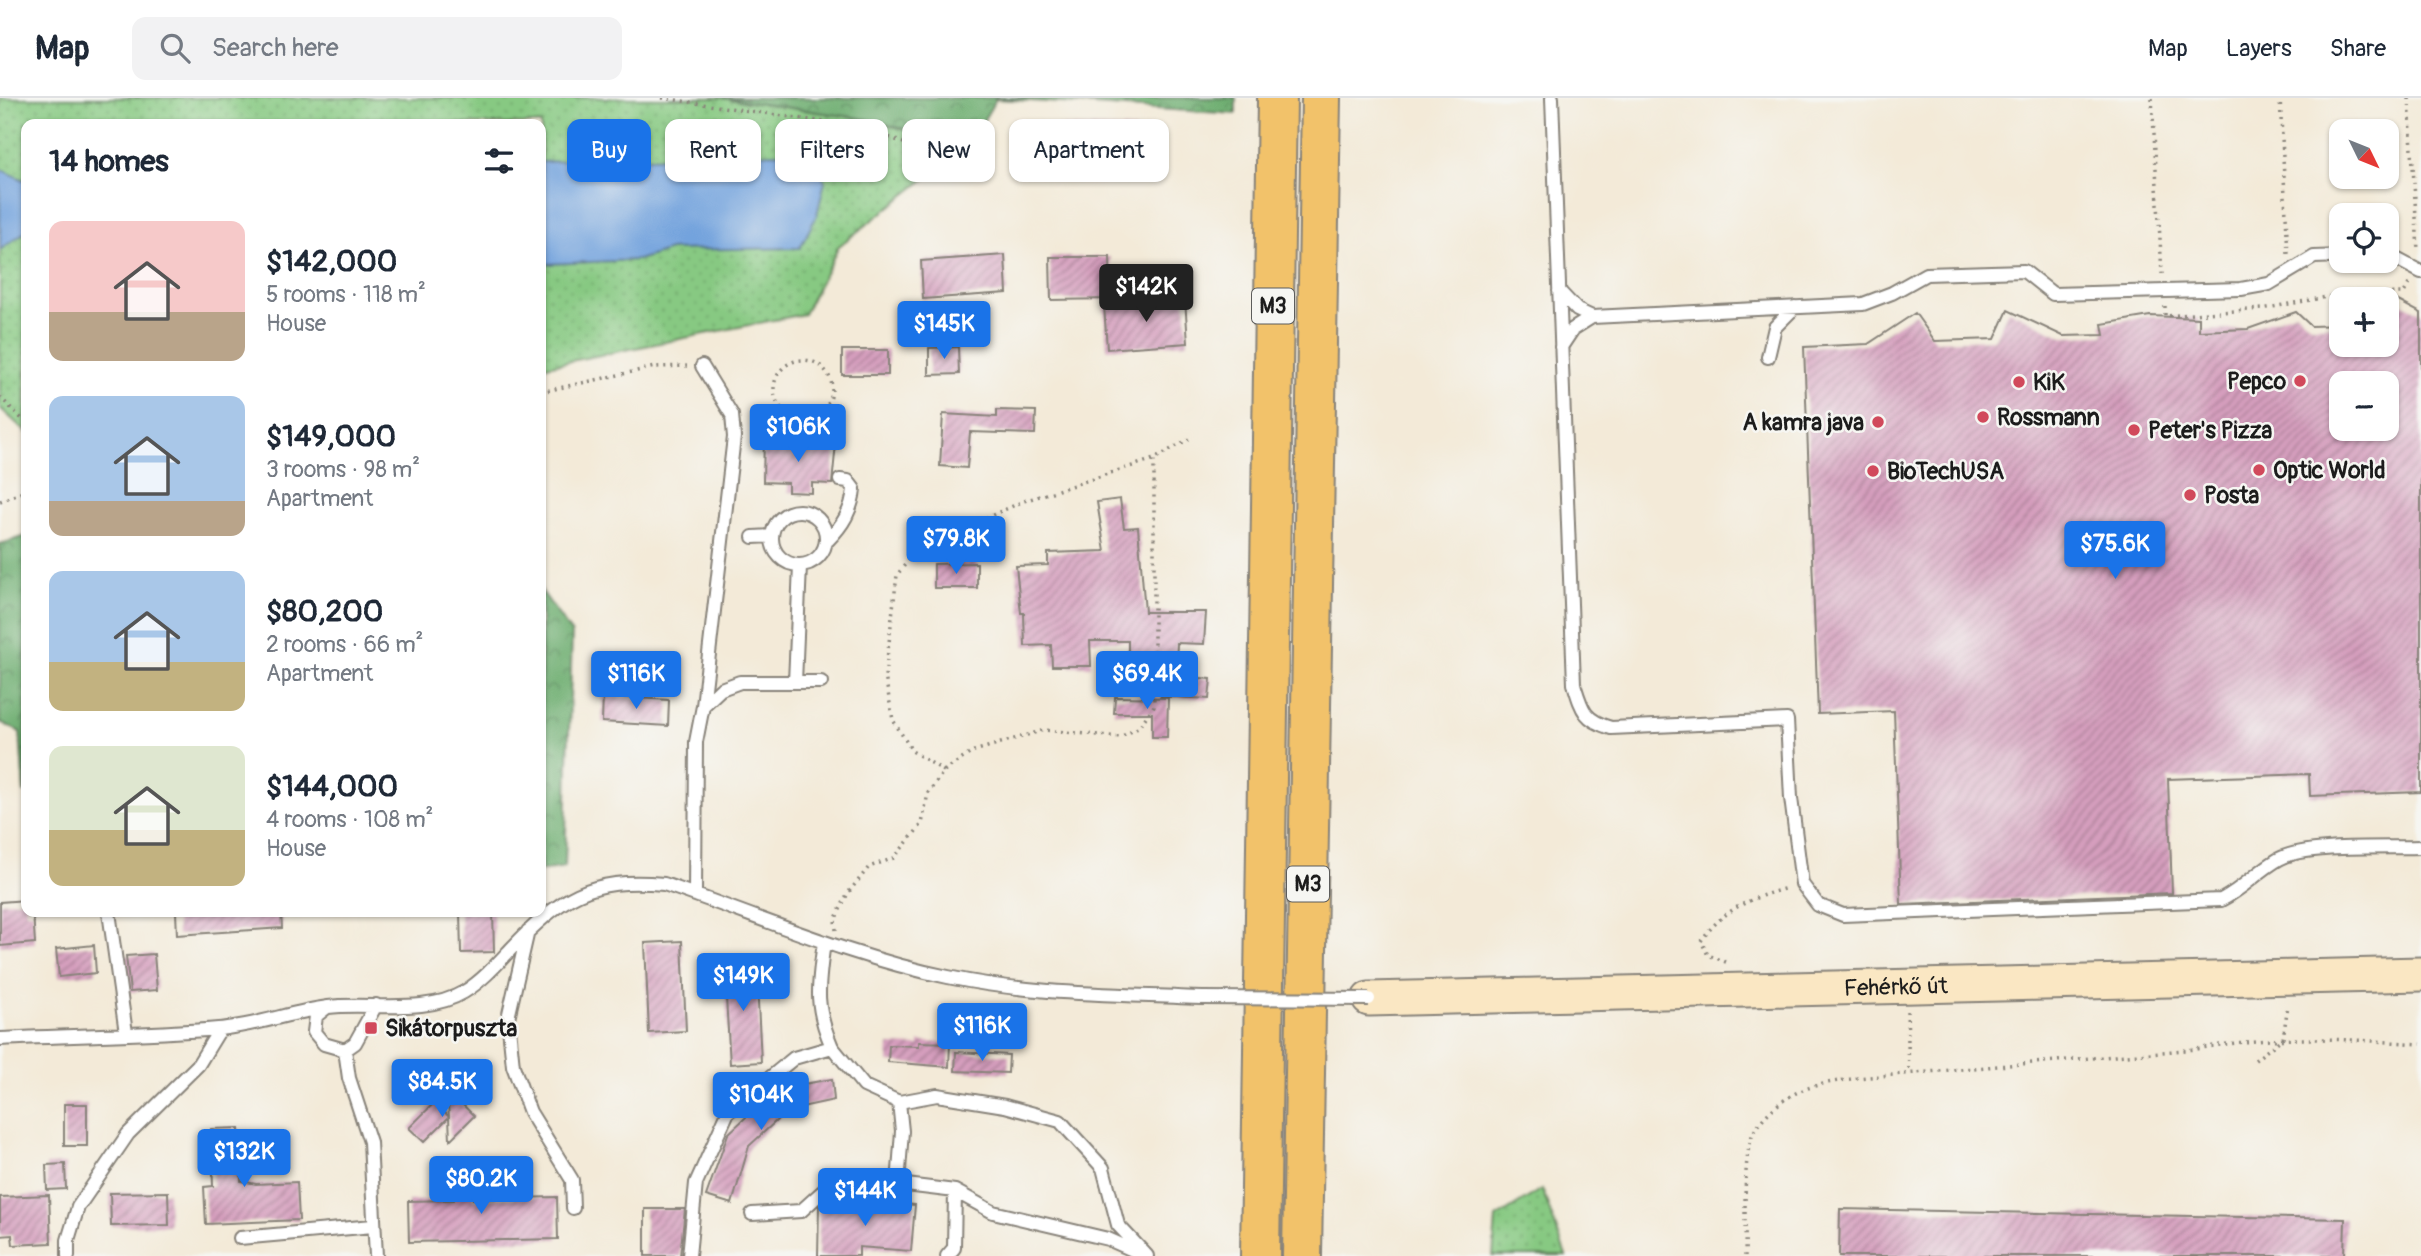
<!DOCTYPE html>
<html lang="en">
<head>
<meta charset="utf-8">
<style>
	body { margin:0; font-family:Pangolin,sans-serif; background:#f2f2f3; color:#1f2937; height:100vh; display:flex; flex-direction:column; font-size:26px; white-space:nowrap }
	* { box-sizing:border-box; margin:0 }
	p { font-size:23px; color:#747a83 }
	.icon { flex:none; width:38px; height:38px; fill:none; stroke:currentColor; stroke-width:2; stroke-linecap:round; stroke-linejoin:round }
	.map { position:relative; flex:1; overflow:hidden }
	.details { position:absolute; left:21px; top:21px; width:525px; height:798px; display:flex; flex-direction:column; background:#fff; border-radius:14px; box-shadow:0 2px 5px #0004 }
	.details>* { flex:none }
	.banner { position:absolute; left:567px; top:21px; width:665px; height:63px; display:flex; gap:14px }
	.needle { width:46px; rotate:133deg }
	.controls { position:absolute; left:2329px; top:21px; display:grid; gap:14px }
	.controls a { display:grid; place-items:center; width:70px; height:70px; border-radius:14px; background:#fff; box-shadow:0 2px 5px #0004; font-size:35px }
	.price { position:absolute; translate:-50% -60px; padding:0 16px; border-radius:7px; background:#1a73e8; color:#fff; font-size:23px; line-height:46px; filter:drop-shadow(0 2px 4px #0008) }
	.price::after { content:''; position:absolute; left:50%; top:42px; width:21px; height:16px; margin-left:-10px; background:inherit; clip-path:polygon(0 0,100% 0,50% 100%) }
	.price.on { background:#222; color:#fff }
	ul { padding:0; list-style:none }
	li { display:flex; align-items:center; gap:21px; height:175px; padding:0 28px }
	li span { display:grid; place-items:center; flex:none; width:196px; height:140px; border-radius:14px; color:#555 }
	li>.icon { margin-inline-start:auto }
	span .icon { width:84px; height:84px; fill:#fffc; stroke-width:1 }
	li b { font-size:30px }
	h2 { display:flex; justify-content:space-between; align-items:center; height:84px; padding:0 28px; font-size:30px }
	.tag { padding:0 24px; border-radius:14px; background:#fff; box-shadow:0 2px 5px #0004; font-size:24px; line-height:63px }
	.tag.on { background:#1a73e8; color:#fff }
	header { display:flex; align-items:center; gap:42px; box-sizing:border-box; height:98px; padding:0 35px; background:#fff; border-bottom:2px solid #e0e1e3 }
	header strong { font-size:33px }
	nav { display:flex; gap:38px; margin-inline-start:auto; font-size:24px }
	.search { width:490px; height:63px; background:#f2f2f3; display:flex; align-items:center; gap:18px; box-sizing:border-box; padding:0 24px; border-radius:14px; color:#747a83; font-size:26px }
	.map>svg:first-child { display:block }
	.grass { fill:url(#grass-dots); stroke:#52724f; stroke-width:2 }
	.forest { fill:url(#forest-crowns); stroke:#446446; stroke-width:2 }
	.water { fill:#73a3dd; stroke:#48607c; stroke-width:2 }
	.building { fill:url(#building-hatch); fill-rule:evenodd }
	.lines { fill:none; stroke-linecap:round; stroke-linejoin:round }
	.lane-casing { stroke:#88837a; stroke-width:16 }
	.secondary-casing { stroke:#88837a; stroke-width:37 }
	.highway-casing { stroke:#88837a; stroke-width:42 }
	.path { stroke:#88837a; stroke-width:3.5; stroke-dasharray:2 5; stroke-linecap:butt }
	.lane { stroke:#fff; stroke-width:12 }
	.secondary { stroke:#fae7c3; stroke-width:33 }
	.highway { stroke:#f2c26a; stroke-width:38 }
	.lane-bridge-casing { stroke:#88837a; stroke-width:16; stroke-linecap:butt }
	.lane-bridge { stroke:#fff; stroke-width:12 }
	.poi-dot { fill:#d1495b; stroke:#f6f6f2; stroke-width:2.5 }
	.labels { text-anchor:middle; stroke-width:5; stroke-linejoin:round; paint-order:stroke }
	.shield { fill:#f6f6f2; stroke:#5d5d5c; stroke-width:2 }
	.shield-label { font-size:21px; font-weight:bold; fill:#1c1c1c }
	.poi-label { font-size:23px; font-weight:bold; fill:#1c1c1c; stroke:#f6f6f2; text-anchor:start }
	.street-label { font-size:23px; fill:#1c1c1c; stroke:#f6f6f2 }
</style>
</head>
<body>
<header>
<strong>Map</strong>
<div class="search"><svg class="icon" aria-label="search" viewBox="0 0 24 24"><circle cx="10" cy="10" r="6"/><path d="M15 15l6 6"/></svg>Search here</div>
<nav><a>Map</a><a>Layers</a><a>Share</a></nav>
</header>
<div class="map">
<svg width="2421" height="1158" viewBox="0 0 2421 1158">
	<defs>
		<pattern id="grass-dots" width="8" height="8" patternUnits="userSpaceOnUse" patternTransform="scale(1.75)"><rect width="8" height="8" fill="#87c982"/><path d="M2 2h.1M6 6h.1" fill="none" stroke="#74ac70" stroke-width="1.8" stroke-linecap="round"/></pattern>
		<pattern id="forest-crowns" width="20" height="18" patternUnits="userSpaceOnUse" patternTransform="scale(1.75)"><rect width="20" height="18" fill="#6dad70"/><path d="M2 6a3 3 0 1 1 6 0M12 15a3 3 0 1 1 6 0" fill="none" stroke="#598c5b"/></pattern>
		<pattern id="building-hatch" width="6" height="6" patternUnits="userSpaceOnUse" patternTransform="scale(1.75)"><rect width="6" height="6" fill="#d59ebd"/><path d="M-1 1l2-2M0 6l6-6M5 7l2-2" fill="none" stroke="#ac8099"/></pattern>
	</defs>
	<rect width="100%" height="100%" fill="#f6f6f2"/>
	<filter id="ink" filterUnits="userSpaceOnUse"><feTurbulence type="fractalNoise" baseFrequency=".0143" numOctaves="2"/><feDisplacementMap in="SourceGraphic" scale="14" xChannelSelector="R" yChannelSelector="G"/><feConvolveMatrix kernelMatrix="1 2 1 2 8 2 1 2 1" color-interpolation-filters="sRGB"/></filter>
	<filter id="wash" filterUnits="userSpaceOnUse"><feTurbulence type="fractalNoise" baseFrequency=".00686" numOctaves="4" result="noise"/><feDisplacementMap in="SourceGraphic" scale="28" xChannelSelector="R" yChannelSelector="G"/><feGaussianBlur stdDeviation="1.57" result="paint"/><feColorMatrix in="noise" values="0 0 0 0 0 0 0 0 0 0 0 0 0 0 0 0 0 1.4 0 .05"/><feComposite in="paint" operator="in"/></filter>
	<g filter="url(#wash)">
		<rect width="100%" height="100%" fill="#f3ead8"/>
		<path class="grass" d="M0,0H722L859,20L969,47L839,148L804,216L541,269V26H26V334L0,310Z
			M1542,1091L1566,1158H1493L1496,1120Z"/>
		<path class="forest" d="M722,0H1236V16L996,1L969,47L859,20Z
			M26,438V694H24L20,634L0,624V446Z
			M541,492L572,536L565,769L541,773Z"/>
		<path class="water" d="M776,55L808,59L825,83L817,117L800,150L670,152L638,162L547,166L541,170V64Z
			M0,71L26,83V133L0,152Z"/>
		<g id="blocks">
			<path class="building" d="M1030,27L1136,31L1135,57L1029,52Z
				M1005,157L1007,195L923,201L921,163Z
				M1050,159H1110L1111,201L1051,202Z
				M2387,197L2421,215V694L2310,698L2309,676L2168,681L2172,795L1901,806L1894,613L1818,616L1804,249L1868,246L1915,215L1935,243L1995,241L2008,212L2063,238L2104,237L2102,226L2150,218L2199,220V233L2248,231L2296,214L2311,228L2342,227V247H2387ZM2342,285H2387V331H2342Z
				M1185,201L1188,245L1107,251L1104,207Z
				M958,249L959,276L929,277V250Z
				M842,252H888V277H842Z
				M997,312L1036,313L1035,336L970,334L967,370L940,368L943,316L997,319Z
				M764,339H780V343L836,345L832,386L812,385V395L788,394V385L763,384Z
				M1120,401L1124,430L1138,429L1145,514H1206L1204,546L1177,545L1176,567H1128V543H1090L1091,568H1052L1051,547L1025,548L1024,515H1021L1016,468L1048,467V455L1105,453L1097,404Z
				M977,465V490H934V466Z
				M1162,577L1211,581L1209,601L1161,598Z
				M603,598L669,602L668,628L602,624Z
				M1115,599L1168,600L1167,639H1152V615H1114Z
				M26,802V814H33L35,845L0,848V804Z
				M176,814H281L282,830L177,837Z
				M460,814H493L494,854L461,855Z
				M682,843L686,933L649,935L645,845Z
				M94,847L96,875L59,879L56,851Z
				M154,856L157,892L130,894L126,858Z
				M756,864L761,964L730,966L724,866Z
				M919,944L950,945L949,969L888,964L889,947L919,948Z
				M956,954L1009,957L1008,975L955,973Z
				M832,981L834,1002L788,1012L749,1048L732,1106L706,1098L728,1036L776,991Z
				M447,991L474,1018L450,1042L449,1019L424,1044L409,1030L435,1004L449,1019Z
				M64,1006H87V1048H64Z
				M239,1030L241,1083L256,1086L297,1084L299,1122L206,1126L204,1089L213,1088L211,1031Z
				M65,1066L66,1091L47,1092L46,1067Z
				M471,1067L473,1101L557,1099L558,1141L409,1144L408,1103L454,1102L452,1068Z
				M168,1094L169,1127L111,1128L110,1095Z
				M49,1097L51,1145L13,1147L12,1137L0,1138V1099Z
				M854,1102L915,1107L911,1153L859,1149V1158H818L819,1108L853,1109Z
				M645,1111H685L680,1158H645Z
				M1840,1111L2345,1121L2344,1158H1839Z"/>
		</g>
	</g>
	<g filter="url(#ink)">
		<use href="#blocks" fill-opacity="0" stroke="#88837a" stroke-width="2"/>
		<g class="lines">
			<g class="lane-casing">
				<path id="lane" d="M1552,0L1574,586C1582,612 1584,622 1611,630L1787,622L1791,700L1802,786L1818,807L1843,817L2221,802C2244,790 2258,773 2279,761C2305,746 2388,750 2421,749
					M2387,156L2421,174
					M1559,193L1577,212L1592,219L1863,206L1892,195L1926,176L2024,173L2053,196L2241,191L2269,186L2314,159L2342,158
					M1561,249L1573,231L1592,219
					M1768,259L1775,229L1795,209
					M702,268L732,317L734,339L703,608
					M772 440a27 27 0 1 1 54 0a27 27 0 1 1-54 0Z
					M753,439L772,438
					M828,442C843,427 852,412 854,391L848,383L840,382
					M795,584L800,468
					M695,797L696,644L703,608L721,591L740,584H821
					M109,814L126,935
					M528,833L508,920L513,968L530,1014L572,1082L573,1110
					M326,910L316,918L314,934L324,946L345,952L355,945L376,907
					M0,941C72,937 146,937 218,931C255,928 291,914 328,909C370,904 426,917 464,894C482,883 497,866 511,851C561,799 589,779 664,786C758,818 850,859 948,879C1032,897 1118,896 1203,900
					M345,952L349,980L370,1044L376,1158
					M899,1004L937,997L1005,1008L1060,1023L1103,1070L1118,1127L1147,1158
					M898,1086L955,1093L993,1114L1108,1141L1144,1157
					M752,1116L801,1113L831,1086H898L902,1033L899,1004L864,988L832,949
					M240,1140L373,1128
					M68,1158V1142L78,1109L128,1036L198,967L220,931
					M689,1158L696,1085L728,1014L794,960L832,949C814,907 818,889 824,844
					M947,1158L954,1150L955,1093"/>
			</g>
			<g class="secondary-casing">
				<g id="secondary">
					<path id="s1" d="M1369,901L2421,876"/>
				</g>
			</g>
			<g class="highway-casing">
				<path id="highway" d="M1260,1158L1277,0
					M1302,1158L1321,0"/>
			</g>
			<path class="path" d="M662,0L865,30L983,76
				M2152,0L2162,176
				M2280,0L2288,156
				M2409,0L2418,153
				M2165,208V218L2262,211L2343,196L2404,195L2410,184
				M774 291a29 29 0 1 1 58 0a29 29 0 1 1-58 0Z
				M541,294L655,269L687,268
				M0,299L26,325
				M801,341L802,320
				M0,403L26,393
				M944,673L912,653L893,622L885,578L897,477L918,450L1024,403L1154,361L1189,341
				M836,832L835,822L848,795L869,769L894,760L922,726L928,695L944,673L974,653L1044,632L1120,639L1138,630L1154,608V361
				M1726,864L1708,857L1701,843C1723,811 1751,800 1787,790
				M1907,913L1909,976
				M2255,962L2283,940L2288,907
				M1745,1158C1746,1128 1742,1064 1752,1038C1758,1023 1775,1007 1789,999C1809,986 1835,984 1857,980L2197,951C2274,936 2343,941 2421,946"/>
			<use href="#lane" class="lane"/>
			<use href="#secondary" class="secondary"/>
			<use href="#highway" class="highway"/>
			<g class="lane-bridge-casing">
				<path id="lane-bridge" d="M1203,900L1369,901"/>
			</g>
			<use href="#lane-bridge" class="lane-bridge"/>
		</g>
	</g>
	<g class="poi-dot">
		<circle cx="2300" cy="283" r="7"/>
		<circle cx="2019" cy="284" r="7"/>
		<circle cx="1983" cy="319" r="7"/>
		<circle cx="1878" cy="324" r="7"/>
		<circle cx="2134" cy="332" r="7"/>
		<circle cx="2259" cy="372" r="7"/>
		<circle cx="1873" cy="373" r="7"/>
		<circle cx="2190" cy="397" r="7"/>
		<rect x="364" y="923" width="14" height="14" rx="3.5"/>
	</g>
	<g class="labels">
		<g class="shield">
			<rect x="1252" y="190.5" width="42" height="35" rx="5"/>
			<rect x="1287" y="768.5" width="42" height="35" rx="5"/>
		</g>
		<g class="shield-label">
			<text x="1273" y="215">M3</text>
			<text x="1308" y="793">M3</text>
		</g>
		<g class="poi-label">
			<text x="2286" y="291" text-anchor="end">Pepco</text>
			<text x="2033" y="292">KiK</text>
			<text x="1997" y="327">Rossmann</text>
			<text x="1864" y="332" text-anchor="end">A kamra java</text>
			<text x="2148" y="340">Peter's Pizza</text>
			<text x="2273" y="380">Optic World</text>
			<text x="1887" y="381">BioTechUSA</text>
			<text x="2204" y="405">Posta</text>
			<text x="385" y="938">Sikátorpuszta</text>
		</g>
		<g class="street-label">
			<text dy="8" stroke="none"><textPath href="#s1" startOffset="527">Fehérkő út</textPath></text>
		</g>
	</g>
</svg>
<div class="controls">
<a><svg class="needle" viewBox="-14 -14 28 28"><path d="M0-13l5 13h-10z" fill="#e53935"/><path d="M0 13l5-13h-10z" fill="#747a83"/></svg></a>
<a><svg class="icon" aria-label="locate" viewBox="0 0 24 24"><circle cx="12" cy="12" r="6"/><path d="M12 2v4M12 18v4M2 12h4M18 12h4"/></svg></a>
<a>+</a>
<a>−</a>
</div>
<b class="price on" style="left:1146px;top:226px">$142K</b>
<b class="price" style="left:944px;top:263px">$145K</b>
<b class="price" style="left:798px;top:366px">$106K</b>
<b class="price" style="left:956px;top:478px">$79.8K</b>
<b class="price" style="left:2115px;top:483px">$75.6K</b>
<b class="price" style="left:636px;top:613px">$116K</b>
<b class="price" style="left:1147px;top:613px">$69.4K</b>
<b class="price" style="left:743px;top:915px">$149K</b>
<b class="price" style="left:982px;top:965px">$116K</b>
<b class="price" style="left:442px;top:1021px">$84.5K</b>
<b class="price" style="left:761px;top:1034px">$104K</b>
<b class="price" style="left:244px;top:1091px">$132K</b>
<b class="price" style="left:481px;top:1118px">$80.2K</b>
<b class="price" style="left:865px;top:1130px">$144K</b>
<div class="banner">
<a class="tag on">Buy</a>
<a class="tag">Rent</a>
<a class="tag">Filters</a>
<a class="tag">New</a>
<a class="tag">Apartment</a>
</div>
<section class="details">
<h2>14 homes<svg class="icon" aria-label="filters" viewBox="0 0 24 24"><path d="M4 7h16M4 17h16"/><circle cx="9" cy="7" r="2"/><circle cx="15" cy="17" r="2"/></svg></h2>
<ul>
<li><span style="background:linear-gradient(#f6c9c9 65%,#b9a48a 0)"><svg class="icon" aria-label="home" viewBox="0 0 24 24"><path d="M3 11l9-7 9 7M6 9v11h12V9"/></svg></span><div><b>$142,000</b><p>5 rooms · 118 m²</p><p>House</p></div></li>
<li><span style="background:linear-gradient(#a9c7e8 75%,#b9a48a 0)"><svg class="icon" aria-label="home" viewBox="0 0 24 24"><path d="M3 11l9-7 9 7M6 9v11h12V9"/></svg></span><div><b>$149,000</b><p>3 rooms · 98 m²</p><p>Apartment</p></div></li>
<li><span style="background:linear-gradient(#a9c7e8 65%,#c2b280 0)"><svg class="icon" aria-label="home" viewBox="0 0 24 24"><path d="M3 11l9-7 9 7M6 9v11h12V9"/></svg></span><div><b>$80,200</b><p>2 rooms · 66 m²</p><p>Apartment</p></div></li>
<li><span style="background:linear-gradient(#dfe7d0 60%,#c2b280 0)"><svg class="icon" aria-label="home" viewBox="0 0 24 24"><path d="M3 11l9-7 9 7M6 9v11h12V9"/></svg></span><div><b>$144,000</b><p>4 rooms · 108 m²</p><p>House</p></div></li>
</ul>
</section>
</div>
</body>
</html>
